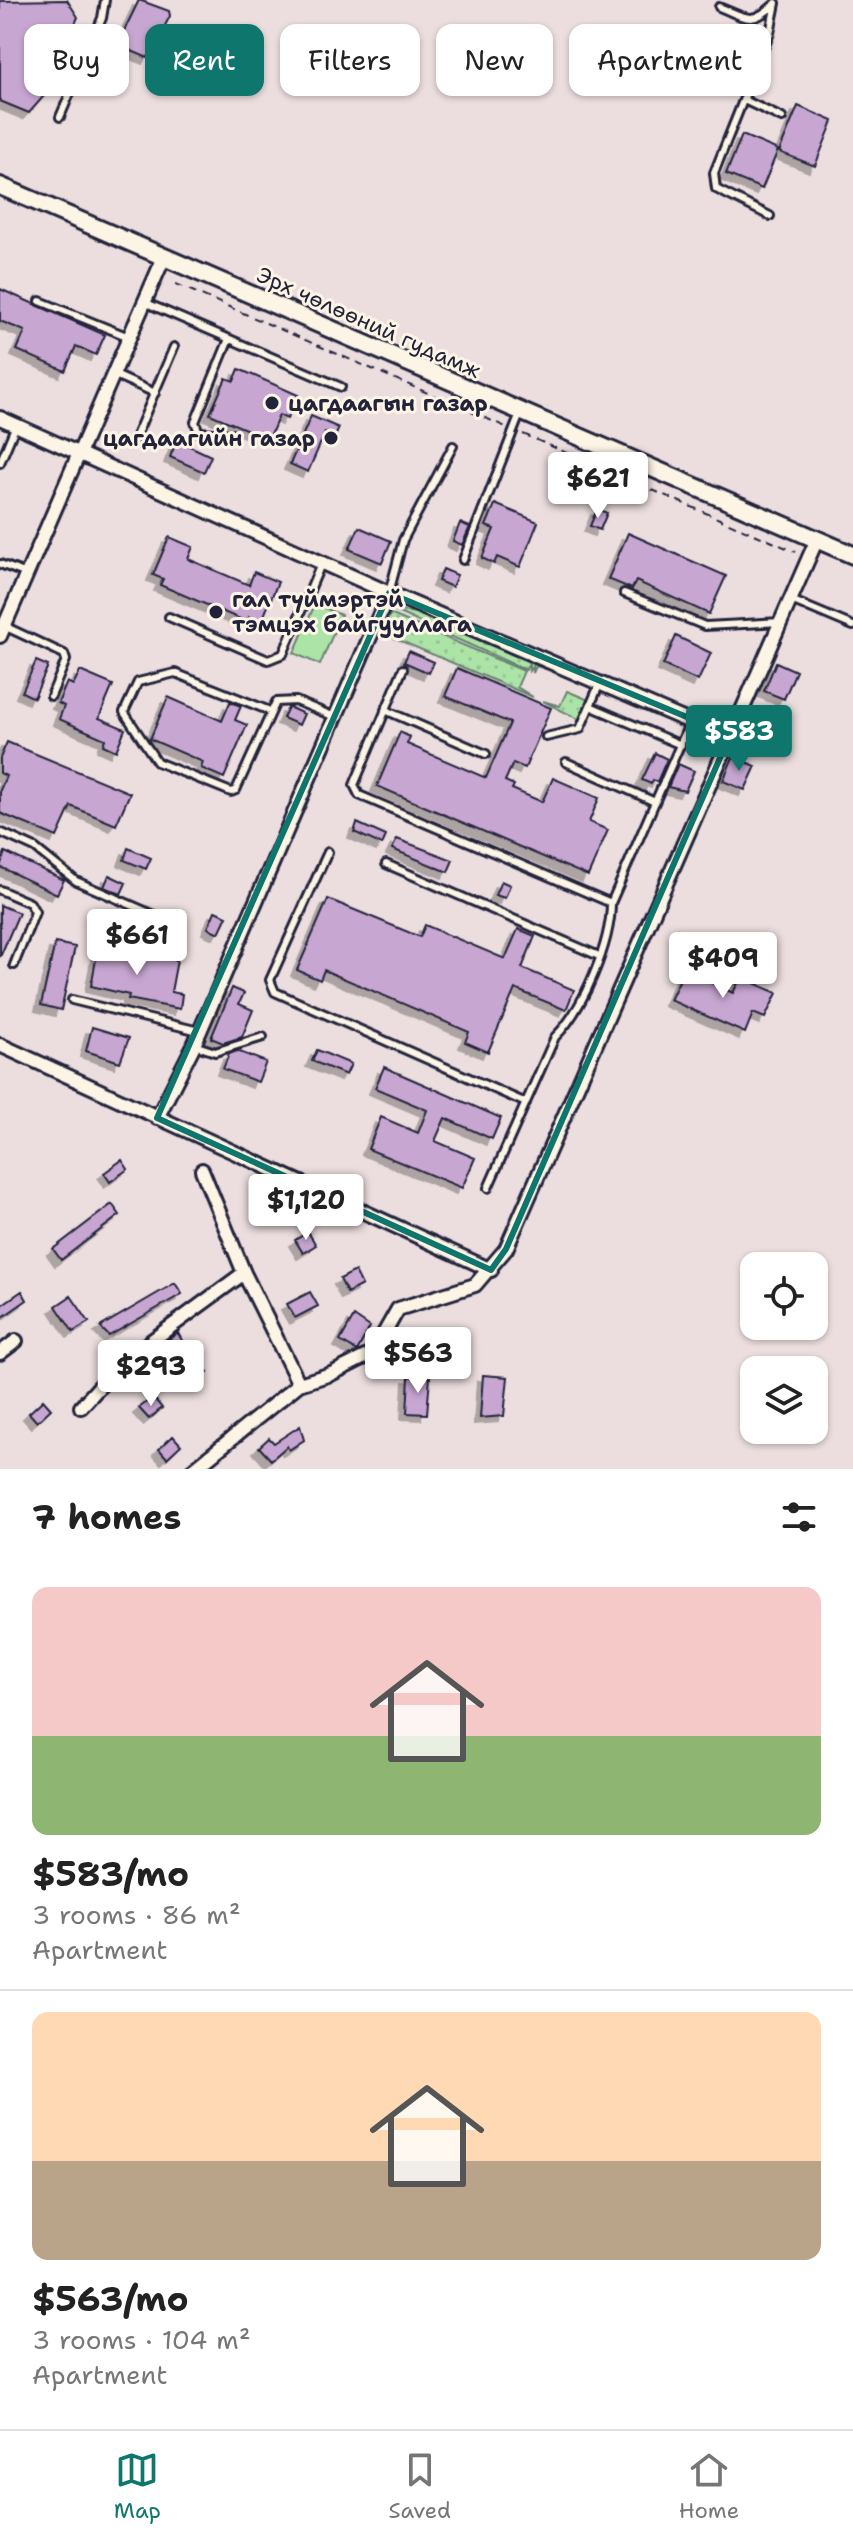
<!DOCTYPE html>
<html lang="en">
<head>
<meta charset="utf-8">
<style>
	body { margin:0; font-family:"Shantell Sans",sans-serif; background:#f6f6f6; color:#222; height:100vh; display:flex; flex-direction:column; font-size:30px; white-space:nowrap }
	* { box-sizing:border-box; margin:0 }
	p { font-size:26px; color:#767676 }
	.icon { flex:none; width:44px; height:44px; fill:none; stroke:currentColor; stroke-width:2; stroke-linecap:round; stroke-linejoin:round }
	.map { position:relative; height:1469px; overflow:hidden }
	.sheet { display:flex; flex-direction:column; background:#fff; flex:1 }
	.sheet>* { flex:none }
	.hud { position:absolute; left:24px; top:24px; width:806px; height:72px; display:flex; gap:16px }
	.fabs { position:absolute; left:740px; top:1252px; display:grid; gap:16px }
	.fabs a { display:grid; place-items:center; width:88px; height:88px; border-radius:16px; background:#fff; box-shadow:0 2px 6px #0004; font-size:40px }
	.price { position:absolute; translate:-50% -68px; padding:0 18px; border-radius:8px; background:#fff; color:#222; font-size:26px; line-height:52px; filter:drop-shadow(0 2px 4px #0008) }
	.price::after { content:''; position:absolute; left:50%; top:48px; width:24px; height:18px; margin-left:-12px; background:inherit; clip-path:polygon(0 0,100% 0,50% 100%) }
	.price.selected { background:#0f766e; color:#fff }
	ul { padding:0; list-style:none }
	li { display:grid; align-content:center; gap:16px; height:424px; padding:0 32px }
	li+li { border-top:2px solid #e0e0e0 }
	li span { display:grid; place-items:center; height:248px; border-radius:16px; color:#555 }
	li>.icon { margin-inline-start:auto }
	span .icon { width:144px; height:144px; fill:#fffc; stroke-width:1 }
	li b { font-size:34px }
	h2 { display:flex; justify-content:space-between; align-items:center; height:96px; padding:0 32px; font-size:34px }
	.tag { padding:0 28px; border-radius:16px; background:#fff; box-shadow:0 2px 6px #0004; font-size:28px; line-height:72px }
	.tag.selected { background:#0f766e; color:#fff }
	.tab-bar { display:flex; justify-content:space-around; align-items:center; height:112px; border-top:2px solid #e0e0e0; background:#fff; font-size:22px; color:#767676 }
	.tab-bar a { display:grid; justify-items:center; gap:4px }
	.tab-bar .selected { color:#0f766e }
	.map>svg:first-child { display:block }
	.grass { fill:url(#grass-dots); stroke:#678271; stroke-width:2 }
	.garden { fill:#ace3a7; stroke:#678271; stroke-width:2 }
	.building { fill:#c7a7d2; stroke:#22223b; stroke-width:2; filter:url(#shadow) }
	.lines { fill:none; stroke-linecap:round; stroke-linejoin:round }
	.service-casing { stroke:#22223b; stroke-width:12 }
	.minor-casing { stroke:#22223b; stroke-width:18 }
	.secondary-casing { stroke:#22223b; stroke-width:22 }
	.path { stroke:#22223b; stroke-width:2; stroke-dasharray:8 6; stroke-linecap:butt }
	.service { stroke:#fcf5e5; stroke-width:6 }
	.minor { stroke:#fcf5e5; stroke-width:12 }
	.secondary { stroke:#fcf5e5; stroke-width:16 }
	.marked { fill:none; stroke:#0f766e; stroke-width:6; stroke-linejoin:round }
	.poi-dot { fill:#22223b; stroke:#fcf5e5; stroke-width:3 }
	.labels { text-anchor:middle; stroke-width:6; stroke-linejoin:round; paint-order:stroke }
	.street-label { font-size:22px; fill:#22223b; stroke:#fcf5e5 }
	.poi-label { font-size:22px; font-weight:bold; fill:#22223b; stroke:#fcf5e5; text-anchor:start }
</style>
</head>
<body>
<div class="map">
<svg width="853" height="1469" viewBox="0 0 853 1469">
	<defs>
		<pattern id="grass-dots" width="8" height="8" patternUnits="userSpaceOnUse" patternTransform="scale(2)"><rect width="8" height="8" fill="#ace3a7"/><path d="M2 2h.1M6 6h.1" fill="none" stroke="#94c291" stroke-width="1.8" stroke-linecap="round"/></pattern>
		<filter id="shadow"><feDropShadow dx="-6" dy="6" stdDeviation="0" flood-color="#0004"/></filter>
	</defs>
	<rect width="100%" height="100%" fill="#ecdedf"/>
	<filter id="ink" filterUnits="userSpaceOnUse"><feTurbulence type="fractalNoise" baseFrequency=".0125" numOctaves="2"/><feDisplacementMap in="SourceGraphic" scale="16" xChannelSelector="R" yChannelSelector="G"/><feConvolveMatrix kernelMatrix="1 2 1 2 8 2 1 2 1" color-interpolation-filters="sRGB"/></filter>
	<g filter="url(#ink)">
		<path class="grass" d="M392,610L417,613L546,669L536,666L533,673V666L529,671V663L526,670Z
			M390,614L524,671L517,687L533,697L382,633Z
			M567,691L589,700L580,720L543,701L560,706Z"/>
		<path class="garden" d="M315,604L341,615L320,665L294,653Z"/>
		<path class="building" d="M67,0L78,17L44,96L29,113L0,101V1Z
			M139,0L169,11L170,16L148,58L122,47L123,41L120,39Z
			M724,26L737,32L735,37L750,43L734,82L703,75L709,60L704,58L710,43L715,46Z
			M798,106L833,121L815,166L779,152Z
			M742,135L778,150L762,189L726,174Z
			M0,289L105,335L96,355L76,346L65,371L17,350L25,331L0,321Z
			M239,369L298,395L287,419L279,415L269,439L210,414L226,378L234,381Z
			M311,416L339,428L335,437L325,433L308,472L290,464Z
			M177,440L211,456L204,472L170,457Z
			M495,504L538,522L520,567L497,557L494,564L482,558L494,529L486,526Z
			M597,509L607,513L600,530L590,526Z
			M460,523L470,527L462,545L453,541Z
			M359,527L391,541L382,563L349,549Z
			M628,533L726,576L709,614L636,581L632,589L608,579Z
			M169,537L193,547L188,559L249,585L254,572L278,582L261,623L249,617L247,622L160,585L163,579L153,575Z
			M443,569L457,575L452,587L438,581Z
			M676,636L711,653L698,681L663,665Z
			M409,651L434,662L429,673L404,662Z
			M36,661L48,666L34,698L22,692Z
			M776,662L796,671L784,699L764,691Z
			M457,668L551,708L525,768L513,763L505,781L514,785L512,789L542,802L553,778L599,798L589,822L608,830L588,876L377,786L400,732L410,737L407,744L486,778L510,723L445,696Z
			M80,671L113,685L99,718L125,729L116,751L103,745L105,739L59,719L64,706L58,703L67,682L73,685Z
			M168,697L222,721L230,702L241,706L235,720L247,725L224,778L201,768L203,762L150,739Z
			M288,707L304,714L299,725L283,718Z
			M7,742L130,793L116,825L71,806L57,837L0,813V790L6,776L0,773V758Z
			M655,753L667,759L657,782L653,780L651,784L642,780Z
			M733,757L756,766L745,790L723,781Z
			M678,764L694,771L685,791L668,787Z
			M357,823L386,836L382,845L354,832Z
			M397,839L453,860L448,872L392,849Z
			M128,848L151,858L146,869L124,860Z
			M5,852L64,880L57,894L0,867Z
			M109,875L126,883L121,894L104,887Z
			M501,881L510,885L505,898L495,895Z
			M328,899L420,937L425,925L505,959L518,929L535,936L522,968L574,990L566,1010L515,989L488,1052L465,1042L469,1032L324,970L320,980L297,970Z
			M0,905L19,913L0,957Z
			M215,911L227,916L219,933L208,928Z
			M55,943L75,947L61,1010L41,1005Z
			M98,949L177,960L171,992L182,994L180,1009L128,999L129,995L91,986Z
			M687,964L697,969L694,975L733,993L741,977L777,993L765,1018L753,1013L745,1033L670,1000Z
			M232,988L244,993L239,1004L253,1010L242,1037L223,1043L211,1038Z
			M92,1027L129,1038L120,1062L86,1051Z
			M317,1050L351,1064L346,1075L312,1061Z
			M237,1051L266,1062L258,1082L223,1069L229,1054Z
			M384,1067L501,1118L492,1139L445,1118L435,1141L475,1158L462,1188L368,1149L381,1117L418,1133L427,1110L375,1088Z
			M122,1160L128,1169L110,1182L104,1173Z
			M112,1204L120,1215L61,1260L53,1249Z
			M308,1232L316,1245L303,1253L295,1240Z
			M355,1271L362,1285L347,1293L340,1279Z
			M175,1283L182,1294L109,1336L100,1327Z
			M22,1291L27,1300L0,1319V1306Z
			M310,1292L318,1306L295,1318L287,1304Z
			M71,1296L89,1322L73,1332L56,1306Z
			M354,1316L370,1327L357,1351L340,1341Z
			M178,1333L185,1346L171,1358L159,1346Z
			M200,1364L208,1372L194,1385L186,1377Z
			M483,1375L508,1377L504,1416L480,1418Z
			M409,1376L430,1377L427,1414L407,1413Z
			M153,1397L162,1408L149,1419L139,1408Z
			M43,1400L51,1409L37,1422L29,1413Z
			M300,1426L304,1440L289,1450L287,1446L271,1460L259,1447L269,1438L274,1443Z
			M173,1436L181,1445L167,1458L159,1449Z"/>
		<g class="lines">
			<g class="service-casing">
				<path id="service" d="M719,7C747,18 751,26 775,4
					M744,100L782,118
					M60,117L102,18L105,0
					M770,216L716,189L714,173L770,33L776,3
					M40,301L129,337
					M144,302L341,387
					M229,339L195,422L199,432L231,434
					M115,375L155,393
					M133,443L174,347
					M0,463L16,425
					M463,560L520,414
					M0,564L27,574
					M389,593L403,540L453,446
					M624,593L705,626L781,622
					M791,600L853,626
					M169,617L268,660L283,654L321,564
					M4,626L64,654L66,660L51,696
					M403,669L354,785L359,795L611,903
					M590,706L681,745
					M385,710L486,754
					M270,711L175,673L138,682L124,712L157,762L231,792L236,790L276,702L296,701L335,717
					M546,737L580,729L600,683
					M566,762L655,802
					M0,832L35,848L76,881L168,921
					M328,852L270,980L275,992L526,1103
					M386,864L599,956
					M0,890L30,903L35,912L14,965
					M72,1000L199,1031
					M194,1045L215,1052L263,1037
					M488,1188L555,1037C583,1010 611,943 611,903L690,722"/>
			</g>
			<g class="minor-casing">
				<path id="minor" d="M0,418L389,593L690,722L730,735
					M0,636L164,257
					M0,1045L491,1270
					M157,1118L194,1045L389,593
					M202,1170L244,1273L299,1384
					M0,1353L16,1341
					M81,1407L120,1364L244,1273
					M194,1469L299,1384L331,1374L373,1353L398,1309L475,1285L506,1249L817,539"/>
			</g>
			<g class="secondary-casing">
				<path id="secondary" d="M0,186L853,555"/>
			</g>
			<path class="path" d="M176,284L506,427
				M523,434L796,552"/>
			<use href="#service" class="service"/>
			<use href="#minor" class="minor"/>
			<use href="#secondary" class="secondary"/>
		</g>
	</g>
	<path class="marked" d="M389,593L730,735L506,1249L491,1270L157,1118Z"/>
	<g class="poi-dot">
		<circle cx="272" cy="403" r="8"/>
		<circle cx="331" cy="438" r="8"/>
		<circle cx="216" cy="612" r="8"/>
	</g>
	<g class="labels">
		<g class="street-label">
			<text transform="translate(369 322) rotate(24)" y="8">Эрх чөлөөний гудамж</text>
		</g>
		<g class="poi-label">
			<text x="288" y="411">цагдаагын газар</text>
			<text x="315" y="446" text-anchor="end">цагдаагийн газар</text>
			<text x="232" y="607">гал түймэртэй<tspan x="232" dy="25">тэмцэх байгууллага</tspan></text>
		</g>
	</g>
</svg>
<div class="fabs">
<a><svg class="icon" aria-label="locate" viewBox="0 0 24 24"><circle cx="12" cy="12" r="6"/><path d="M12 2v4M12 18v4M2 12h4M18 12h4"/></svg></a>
<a><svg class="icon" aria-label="layers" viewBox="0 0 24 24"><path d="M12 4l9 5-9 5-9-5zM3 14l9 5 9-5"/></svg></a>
</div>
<b class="price" style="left:598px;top:520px">$621</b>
<b class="price selected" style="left:739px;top:773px">$583</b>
<b class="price" style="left:137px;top:977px">$661</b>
<b class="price" style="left:723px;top:1000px">$409</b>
<b class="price" style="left:306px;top:1242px">$1,120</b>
<b class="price" style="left:418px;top:1395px">$563</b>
<b class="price" style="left:151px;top:1408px">$293</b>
<div class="hud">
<a class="tag">Buy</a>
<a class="tag selected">Rent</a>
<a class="tag">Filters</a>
<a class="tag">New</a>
<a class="tag">Apartment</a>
</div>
</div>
<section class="sheet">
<h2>7 homes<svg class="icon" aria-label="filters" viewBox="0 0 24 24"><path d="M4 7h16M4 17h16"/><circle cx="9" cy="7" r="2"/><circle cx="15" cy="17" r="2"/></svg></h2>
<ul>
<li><span style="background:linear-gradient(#f6c9c9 60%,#8fb573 0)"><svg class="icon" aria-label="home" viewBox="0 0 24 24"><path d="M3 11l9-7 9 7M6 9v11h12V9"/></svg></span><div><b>$583/mo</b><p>3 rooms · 86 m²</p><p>Apartment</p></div></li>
<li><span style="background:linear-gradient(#ffd9b3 60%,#b9a48a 0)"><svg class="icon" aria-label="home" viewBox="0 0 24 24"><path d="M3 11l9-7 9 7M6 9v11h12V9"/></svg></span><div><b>$563/mo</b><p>3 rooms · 104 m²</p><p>Apartment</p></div></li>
</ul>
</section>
<nav class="tab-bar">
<a class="selected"><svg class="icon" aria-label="map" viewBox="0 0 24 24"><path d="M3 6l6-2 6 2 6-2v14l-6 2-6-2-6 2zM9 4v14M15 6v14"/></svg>Map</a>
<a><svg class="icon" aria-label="saved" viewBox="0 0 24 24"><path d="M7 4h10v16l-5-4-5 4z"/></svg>Saved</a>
<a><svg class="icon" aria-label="home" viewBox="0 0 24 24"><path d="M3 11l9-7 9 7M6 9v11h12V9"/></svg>Home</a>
</nav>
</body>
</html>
